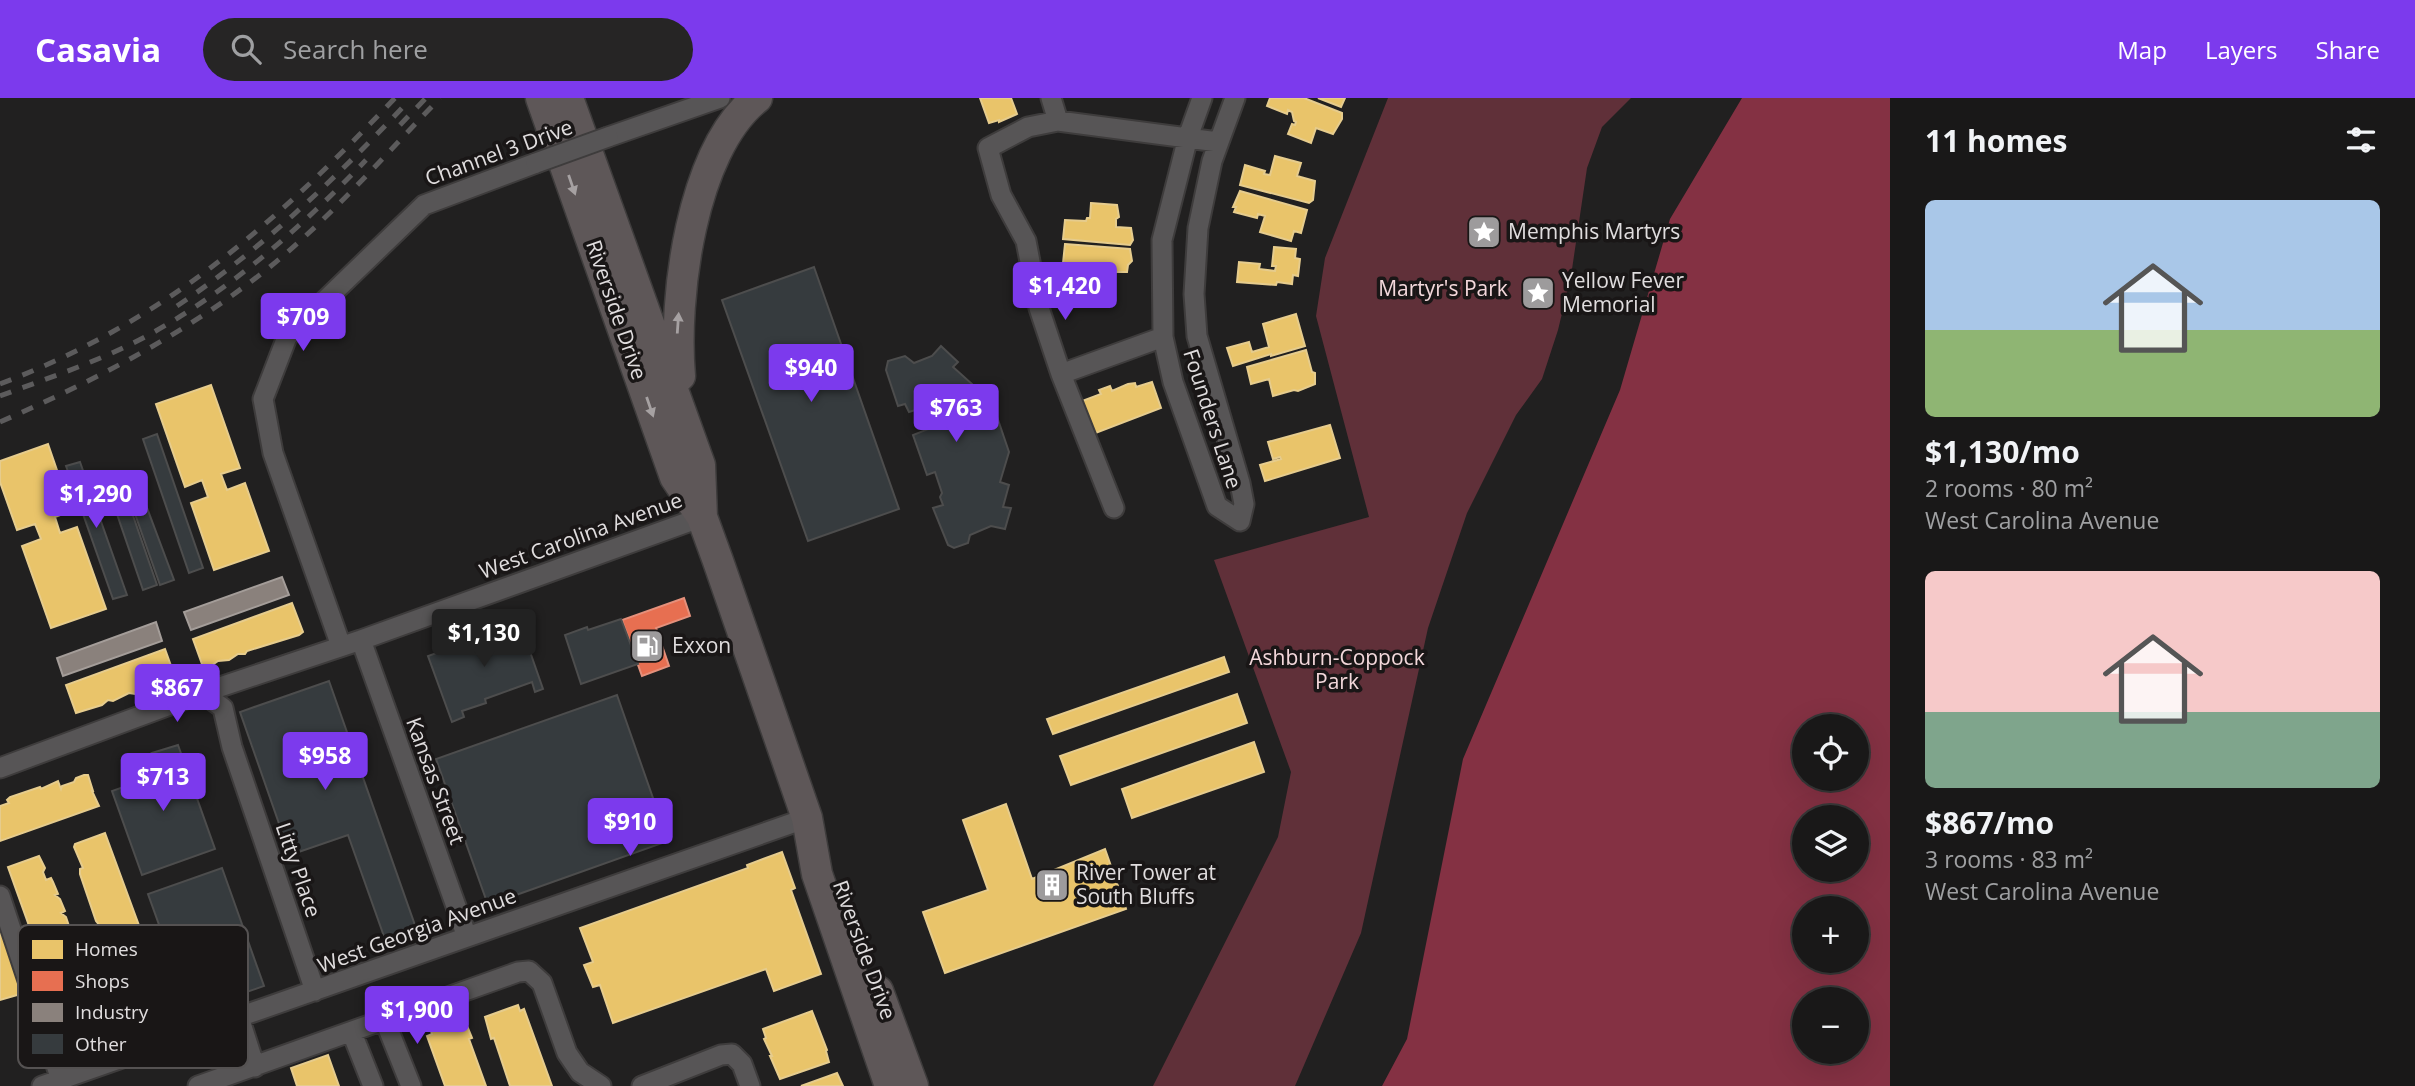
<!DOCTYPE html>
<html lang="en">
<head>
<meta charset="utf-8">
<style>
	body { margin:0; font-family:"Open Sans",sans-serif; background:#262525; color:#f1f3f6; height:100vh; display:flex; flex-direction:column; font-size:26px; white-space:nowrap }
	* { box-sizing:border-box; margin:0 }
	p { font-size:23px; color:#9fa0a2 }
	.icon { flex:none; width:38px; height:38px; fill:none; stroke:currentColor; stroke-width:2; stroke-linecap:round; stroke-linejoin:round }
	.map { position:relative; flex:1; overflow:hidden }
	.sheet { display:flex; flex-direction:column; background:#191818; width:525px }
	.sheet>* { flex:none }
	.buttons { position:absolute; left:1792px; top:616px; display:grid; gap:14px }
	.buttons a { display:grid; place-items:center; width:77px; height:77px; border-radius:50%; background:#191818; box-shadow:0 7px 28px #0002,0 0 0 2px #373737; font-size:35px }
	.price { position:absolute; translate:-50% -60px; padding:0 16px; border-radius:7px; background:#7c3aed; color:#fff; font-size:23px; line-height:46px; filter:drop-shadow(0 2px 4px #0008) }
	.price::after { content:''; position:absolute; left:50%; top:42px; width:21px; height:16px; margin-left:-10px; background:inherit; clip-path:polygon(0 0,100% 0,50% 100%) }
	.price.on { background:#222; color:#fff }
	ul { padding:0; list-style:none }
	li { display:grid; align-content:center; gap:14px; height:371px; padding:0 35px }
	li span { display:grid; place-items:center; height:217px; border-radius:10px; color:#555 }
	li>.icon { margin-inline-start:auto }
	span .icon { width:126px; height:126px; fill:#fffc; stroke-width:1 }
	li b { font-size:30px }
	h2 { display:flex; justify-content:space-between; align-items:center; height:84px; padding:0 35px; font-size:30px }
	header { display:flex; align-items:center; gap:42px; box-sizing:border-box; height:98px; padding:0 35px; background:#7c3aed; color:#fff }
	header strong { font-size:33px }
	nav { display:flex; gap:38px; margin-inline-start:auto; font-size:24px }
	.search { width:490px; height:63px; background:#262525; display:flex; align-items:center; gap:18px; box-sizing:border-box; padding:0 24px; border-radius:38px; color:#9fa0a2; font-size:26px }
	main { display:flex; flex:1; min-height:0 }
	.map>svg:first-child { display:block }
	.green { fill:#603039 }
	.water { fill:#843143; fill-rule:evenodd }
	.homes { fill:#e9c46a; stroke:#e6cc8d; stroke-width:2 }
	.shops { fill:#e76f51; stroke:#e5907b; stroke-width:2 }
	.industry { fill:#8a817c; stroke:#a49d99; stroke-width:2 }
	.building { fill:#363b3e; stroke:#4d4d4d; stroke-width:2 }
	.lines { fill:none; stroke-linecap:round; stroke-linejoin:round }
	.street-casing { stroke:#3e3c3c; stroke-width:23 }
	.primary-casing { stroke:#3e3c3c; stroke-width:33 }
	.street { stroke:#575556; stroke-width:19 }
	.primary { stroke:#5e5758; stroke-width:30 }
	.rail { stroke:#5c5b5c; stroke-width:5; stroke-dasharray:12 12; stroke-linecap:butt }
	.street-bridge-casing { stroke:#3e3c3c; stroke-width:23; stroke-linecap:butt }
	.street-bridge { stroke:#575556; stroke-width:19 }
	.oneway { fill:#a6a1a2 }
	.labels { text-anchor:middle; stroke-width:7; stroke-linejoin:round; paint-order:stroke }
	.street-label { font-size:21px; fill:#e0ddde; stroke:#191616 }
	.poi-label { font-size:21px; fill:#e0ddde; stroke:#191616; text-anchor:start }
	.park-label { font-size:21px; fill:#f3d8db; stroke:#191616 }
	.key { fill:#191616; stroke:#555252; stroke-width:2 }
	.key-label { font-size:19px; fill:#e0ddde }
</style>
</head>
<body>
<header>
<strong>Casavia</strong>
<div class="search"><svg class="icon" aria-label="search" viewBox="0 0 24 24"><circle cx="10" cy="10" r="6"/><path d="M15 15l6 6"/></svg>Search here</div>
<nav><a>Map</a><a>Layers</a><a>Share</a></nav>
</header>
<main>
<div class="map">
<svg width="1890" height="988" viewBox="0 0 1890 988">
	<rect width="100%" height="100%" fill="#212020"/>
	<path class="green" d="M1388,0H1631L1602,29L1587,70L1571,178L1558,232L1542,281L1516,317L1467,415L1428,530L1361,835L1295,988H1153L1278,739L1291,674L1214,462L1369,419L1316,218L1325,160Z"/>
	<path class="water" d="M1742,0H1890V988H1382L1407,941L1463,661L1620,292L1670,121ZM1804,628H1857V681H1804ZM1804,719H1857V772H1804ZM1804,810H1857V863H1804ZM1804,901H1857V954H1804Z"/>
	<path class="homes" d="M980,0H1011L1017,16L999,24V22L989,25Z
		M1270,0H1304L1342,15V21L1333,36L1316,30L1311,45L1288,36L1292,26L1295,27L1296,24L1294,23L1292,14L1288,12L1287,16L1267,8Z
		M1318,0H1345L1341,9Z
		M1275,58L1301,65L1297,78L1315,83L1313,102L1309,105L1240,87L1245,67L1265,73L1264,76L1270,77Z
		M1240,93L1307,112L1301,135L1294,133L1291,143L1260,134L1265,118L1258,116L1257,120L1234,114L1236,109H1233Z
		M1091,105L1117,107L1119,119L1116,121V129L1131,130L1133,142L1130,147L1063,141L1065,122L1086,123L1087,120H1090Z
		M1065,146L1130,151L1132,163L1128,167L1127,174H1113V184L1093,183L1094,172H1086L1087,167L1063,165Z
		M1274,149L1296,151L1295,160L1300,161L1298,178L1293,177L1292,186L1277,184L1276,187L1237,184L1239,164L1260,166L1259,171L1275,173L1276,168H1272Z
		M1296,216L1305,248L1271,258V256L1233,268L1227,250L1249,244L1252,254L1269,249L1263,226Z
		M1306,252L1312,274L1315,275V286L1298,293L1294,292L1273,298L1269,281L1251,286L1247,269Z
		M1152,284L1161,310L1093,336L1082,303L1101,296L1099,292L1110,288L1112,293L1128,286L1135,285L1136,289Z
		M211,287L240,370L221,376L227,392L245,385L269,453L214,472L191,405L208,399L202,382L185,389L156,306Z
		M1330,327L1340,360L1265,383L1260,367L1281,361L1280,359L1273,361L1268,344Z
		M48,346L71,413L55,419L60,435L77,429L106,511L51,530L22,448L41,441L35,426L17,432L0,384V363Z
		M292,505L303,534L299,537L247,553L245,556H238L229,562L218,563L208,570L203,569L193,541Z
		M165,551L175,579L172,582L164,583L151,590L142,591L135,596L129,595L113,603L108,602L102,607L76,615L66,587Z
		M1224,559L1229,574L1053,636L1047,621Z
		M1237,596L1247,625L1071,687L1060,658Z
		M1254,644L1264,674L1132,720L1122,691Z
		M84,677H88L93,693H92L99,708L0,743V708L9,705L7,702L10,699L40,689L41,691L58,683L61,691L62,688L74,684L76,680Z
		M1006,706L1032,781L1105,751L1126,811L945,875L923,814L988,792L963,722Z
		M105,735L144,841H143L148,856L117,867L111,855L113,851L110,844L105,845L98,829L100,828L96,823L80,776V771L83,770L74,749L75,746Z
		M782,754L795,790L791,792L821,876L774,893L766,871L613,925L600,887L593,889L584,867L593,864L580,830L748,770L747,767Z
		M39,758L45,770L43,774L46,782L51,780L53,784L58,796L55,797L60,801L65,813L61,815L66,819L70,831L67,832L72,837L76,848L68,851L82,875V878L51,889L8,769Z
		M0,831L6,847L9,846L13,857L10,858L24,895L0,902Z
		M518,907L520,913L524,911L552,988H510L494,940L491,941L485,919Z
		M812,913L827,952L826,953L829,964L780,981L770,958H772L764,941L766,940L763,931Z
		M463,918L472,940L469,941L486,988H445L427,938L432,936L430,930Z
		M328,957L339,988H297L291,970Z
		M837,975L843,988H801Z"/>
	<path class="shops" d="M684,500L690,518L656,530L669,568L642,578L622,522Z"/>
	<path class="industry" d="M282,479L289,497L191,532L184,514Z
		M156,524L162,543L63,578L57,560Z"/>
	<path class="building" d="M814,169L899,411L808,443L722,202Z
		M941,248L958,264L953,269L992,304L1009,354L1000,384L1009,387L1003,409L1011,410L1005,431L991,428L970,437L968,445L954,450L948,447L933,410L943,407L940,399L942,395L935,374L927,377L913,337L931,330L925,309L909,314L905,306L898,308L886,272L888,263L905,258L914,265L932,258Z
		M157,336L203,470L189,475L143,341Z
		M80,364L127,497L113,501L66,368Z
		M134,375L174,482L160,487L122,379Z
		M120,380L157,487L143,492L107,387L108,384Z
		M621,521L638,566L581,586L565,537L587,529L588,532Z
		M520,525L543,591L535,594L532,584L485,601L486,605L462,613L464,619L452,624L428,558Z
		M329,583L417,833L386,844L348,737L290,757L240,614Z
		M617,597L668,743L488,807L436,661Z
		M178,647L215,751L142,777L112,693L146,681L141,661L152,655Z
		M222,770L264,888L189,914L168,856L165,857L163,851L167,849L148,796Z"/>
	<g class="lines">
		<g class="street-casing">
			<path id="street" d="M1051,0L1058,23
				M1202,0L1188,39L1162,142L1163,239L1173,284L1217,408L1240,423L1244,406L1240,385L1197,238L1194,196L1198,130L1212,63L1235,0
				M608,39L720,0
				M1061,276L1163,239
				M1114,410L1061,276L1039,210L1026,143L1001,97L988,50L1028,29L1058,23L1218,44
				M361,542L467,839
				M341,548L273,355L263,301L287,239L424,107L536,65
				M202,595L223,610L232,649L315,893
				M0,670L202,595L361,542L702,419
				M0,798L61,982
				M239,919L255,969
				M385,923L411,988
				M352,935L373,988
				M42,988L807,720
				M198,988L518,874L529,873L542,885L567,955L580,974L601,988
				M642,988L721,957L732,956L742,966L750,988"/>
		</g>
		<g class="primary-casing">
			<path id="primary" d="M541,0L675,379L702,419L718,463L807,720L817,776L890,988
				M568,0L700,367L702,419
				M680,278C673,201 691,52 757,0
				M878,893L913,988"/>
		</g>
		<use href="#street" class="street"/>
		<use href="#primary" class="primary"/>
		<path class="rail" d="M400,27L426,0
			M177,208C262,151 334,82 404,8
			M0,286C166,223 275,126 395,0
			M0,298C48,280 97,264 143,240C227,195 300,131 366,62
			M0,324C96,282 189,234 271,168C332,118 385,57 440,0"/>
		<g class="street-bridge-casing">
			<path id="street-bridge" d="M536,65L608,39"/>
		</g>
		<use href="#street-bridge" class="street-bridge"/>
	</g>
	<defs><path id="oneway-solid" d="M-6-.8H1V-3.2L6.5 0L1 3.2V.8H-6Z" transform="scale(1.75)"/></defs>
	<g class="oneway">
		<use href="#oneway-solid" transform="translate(572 87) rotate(71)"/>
		<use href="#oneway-solid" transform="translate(678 225) rotate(-86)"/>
		<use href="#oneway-solid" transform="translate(650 309) rotate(71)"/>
	</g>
	<defs>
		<g id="sight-square" transform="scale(1.75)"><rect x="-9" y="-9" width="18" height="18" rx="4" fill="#9d9b9c" stroke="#191616"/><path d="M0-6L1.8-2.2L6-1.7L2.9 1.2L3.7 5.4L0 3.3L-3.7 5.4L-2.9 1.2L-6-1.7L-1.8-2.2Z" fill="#fff"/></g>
		<g id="fuel-square" transform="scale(1.75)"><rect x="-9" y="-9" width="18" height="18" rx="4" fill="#9d9b9c" stroke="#191616"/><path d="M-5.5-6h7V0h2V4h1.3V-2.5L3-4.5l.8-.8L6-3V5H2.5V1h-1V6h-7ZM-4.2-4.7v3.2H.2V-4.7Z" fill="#fff"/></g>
		<g id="building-square" transform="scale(1.75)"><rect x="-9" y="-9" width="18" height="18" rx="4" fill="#9d9b9c" stroke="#191616"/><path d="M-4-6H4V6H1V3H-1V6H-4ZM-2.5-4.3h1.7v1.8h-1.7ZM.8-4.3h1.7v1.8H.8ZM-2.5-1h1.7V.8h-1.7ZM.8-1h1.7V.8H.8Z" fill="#fff"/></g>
	</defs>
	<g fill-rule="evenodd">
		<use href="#sight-square" x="1484" y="134"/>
		<use href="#sight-square" x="1538" y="195"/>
		<use href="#fuel-square" x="647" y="548"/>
		<use href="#building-square" x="1052" y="787"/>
	</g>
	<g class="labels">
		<g class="street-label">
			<text transform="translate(499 55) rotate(-20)" y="7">Channel 3 Drive</text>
			<text transform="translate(616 212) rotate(71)" y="7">Riverside Drive</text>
			<text transform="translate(1212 321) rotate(72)" y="7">Founders Lane</text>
			<text transform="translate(581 438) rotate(-20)" y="7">West Carolina Avenue</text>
			<text transform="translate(435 683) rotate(70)" y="7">Kansas Street</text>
			<text transform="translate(298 772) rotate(71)" y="7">Litty Place</text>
			<text transform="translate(417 833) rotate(-20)" y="7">West Georgia Avenue</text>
			<text transform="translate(864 852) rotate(70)" y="7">Riverside Drive</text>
		</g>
		<g class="poi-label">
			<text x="1508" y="141">Memphis Martyrs</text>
			<text x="1562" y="190">Yellow Fever<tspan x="1562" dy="24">Memorial</tspan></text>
			<text x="672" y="555">Exxon</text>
			<text x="1076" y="782">River Tower at<tspan x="1076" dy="24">South Bluffs</tspan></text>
		</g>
		<g class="park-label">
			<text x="1443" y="198">Martyr's Park</text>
			<text x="1337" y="567">Ashburn-Coppock<tspan x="1337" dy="24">Park</tspan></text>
		</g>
	</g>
	<rect x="18" y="827" width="230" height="143" rx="10" class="key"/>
	<rect x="32" y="842" width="31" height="19" fill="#e9c46a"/>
	<rect x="32" y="873" width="31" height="20" fill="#e76f51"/>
	<rect x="32" y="905" width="31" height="19" fill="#8a817c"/>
	<rect x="32" y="936" width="31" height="20" fill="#363b3e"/>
	<g class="key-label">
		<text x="75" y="858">Homes</text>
		<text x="75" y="890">Shops</text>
		<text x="75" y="921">Industry</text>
		<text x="75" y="953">Other</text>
	</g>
</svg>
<div class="buttons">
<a><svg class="icon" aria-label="locate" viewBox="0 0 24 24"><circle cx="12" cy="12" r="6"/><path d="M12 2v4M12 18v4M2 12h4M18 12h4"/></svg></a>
<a><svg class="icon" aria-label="layers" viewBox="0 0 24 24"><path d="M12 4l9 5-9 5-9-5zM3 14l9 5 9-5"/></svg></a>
<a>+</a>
<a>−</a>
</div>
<b class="price" style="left:1065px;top:224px">$1,420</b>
<b class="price" style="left:303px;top:255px">$709</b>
<b class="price" style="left:811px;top:306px">$940</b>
<b class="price" style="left:956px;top:346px">$763</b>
<b class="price" style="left:96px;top:432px">$1,290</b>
<b class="price on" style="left:484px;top:571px">$1,130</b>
<b class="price" style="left:177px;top:626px">$867</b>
<b class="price" style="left:325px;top:694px">$958</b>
<b class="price" style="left:163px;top:715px">$713</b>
<b class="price" style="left:630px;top:760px">$910</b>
<b class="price" style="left:417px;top:948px">$1,900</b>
</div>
<section class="sheet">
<h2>11 homes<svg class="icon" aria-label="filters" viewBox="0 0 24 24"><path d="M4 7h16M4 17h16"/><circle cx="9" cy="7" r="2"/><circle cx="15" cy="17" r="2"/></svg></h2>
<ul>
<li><span style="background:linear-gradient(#a9c7e8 60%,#8fb573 0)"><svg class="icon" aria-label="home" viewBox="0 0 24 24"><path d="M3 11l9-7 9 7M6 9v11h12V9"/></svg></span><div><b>$1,130/mo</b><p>2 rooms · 80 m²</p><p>West Carolina Avenue</p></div></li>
<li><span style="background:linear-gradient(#f6c9c9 65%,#7fa58c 0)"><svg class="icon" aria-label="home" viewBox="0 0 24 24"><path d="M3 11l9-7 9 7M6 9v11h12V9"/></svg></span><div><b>$867/mo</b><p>3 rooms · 83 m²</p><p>West Carolina Avenue</p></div></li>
</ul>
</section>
</main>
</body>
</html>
